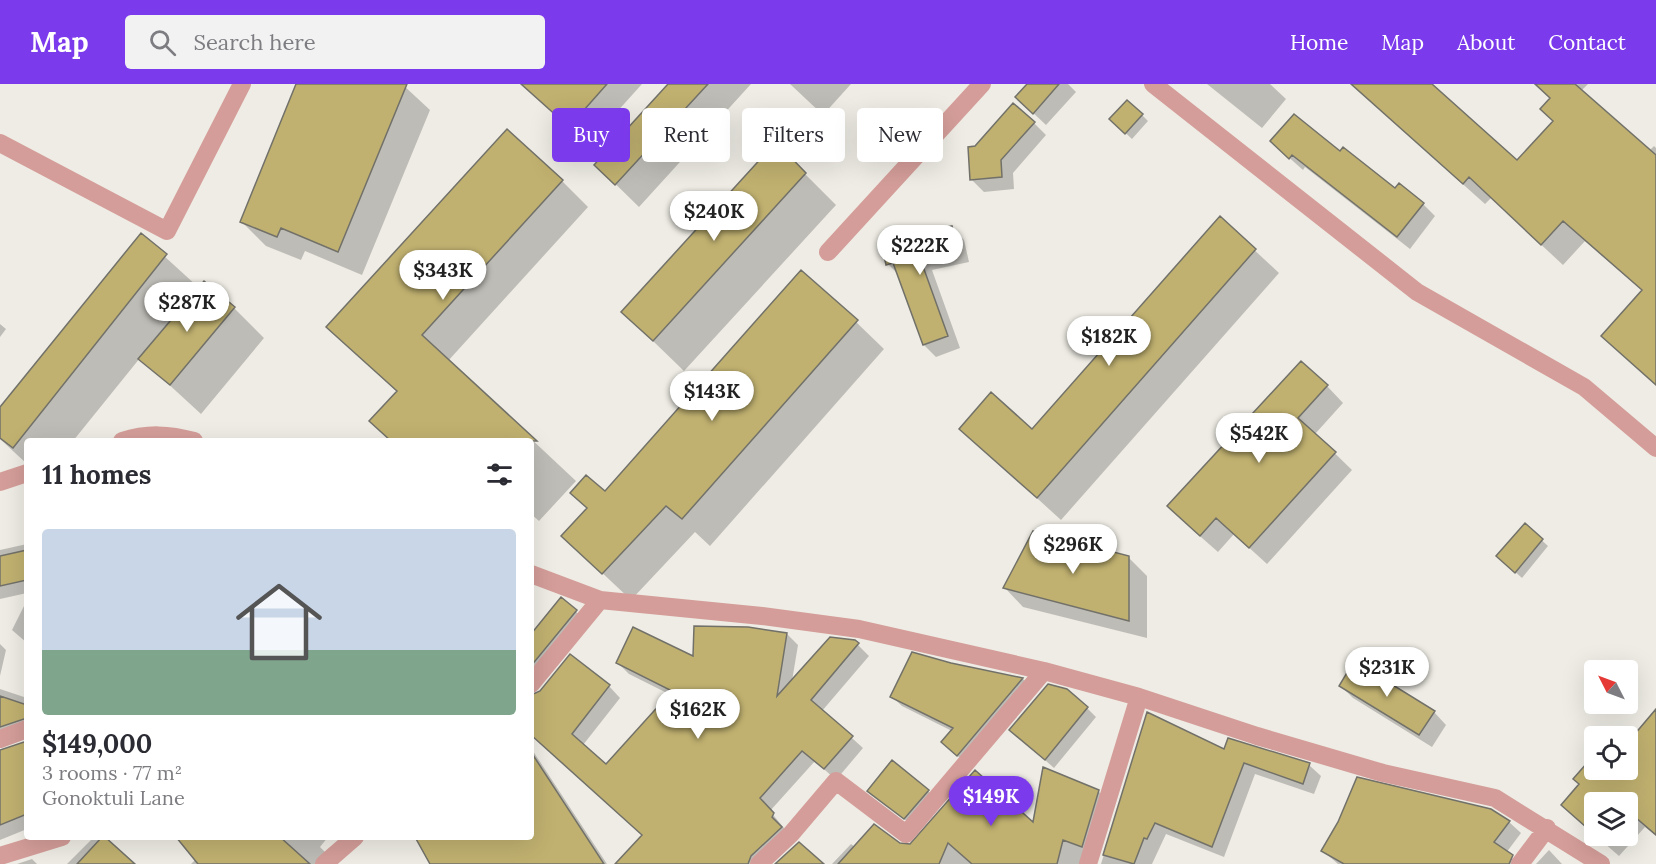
<!DOCTYPE html>
<html lang="en">
<head>
<meta charset="utf-8">
<style>
	body { margin:0; font-family:Lora,serif; background:#f2f2f3; color:#2b2b33; height:100vh; display:flex; flex-direction:column; font-size:22px; white-space:nowrap }
	* { box-sizing:border-box; margin:0 }
	p { font-size:20px; color:#7c7c81 }
	.icon { flex:none; width:33px; height:33px; fill:none; stroke:currentColor; stroke-width:2; stroke-linecap:round; stroke-linejoin:round }
	.map { position:relative; flex:1; overflow:hidden }
	.details { position:absolute; left:24px; top:354px; width:510px; height:402px; display:flex; flex-direction:column; background:#fff; border-radius:6px; box-shadow:0 6px 24px #0002 }
	.details>* { flex:none }
	.guide { position:absolute; left:552px; top:24px; width:570px; height:54px; display:flex; gap:12px }
	.needle { width:39px; rotate:312deg }
	.controls { position:absolute; left:1584px; top:576px; display:grid; gap:12px }
	.controls a { display:grid; place-items:center; width:54px; height:54px; border-radius:6px; background:#fff; box-shadow:0 6px 24px #0002; font-size:30px }
	.price { position:absolute; translate:-50% -51px; padding:0 14px; border-radius:21px; background:#fff; color:#222; font-size:20px; line-height:39px; filter:drop-shadow(0 2px 3px #0008) }
	.price::after { content:''; position:absolute; left:50%; top:36px; width:18px; height:14px; margin-left:-9px; background:inherit; clip-path:polygon(0 0,100% 0,50% 100%) }
	.price.selected { background:#7c3aed; color:#fff }
	ul { padding:0; list-style:none }
	li { display:grid; align-content:center; gap:12px; height:318px; padding:0 18px }
	li span { display:grid; place-items:center; height:186px; border-radius:6px; color:#555 }
	li>.icon { margin-inline-start:auto }
	span .icon { width:108px; height:108px; fill:#fffc; stroke-width:1 }
	li b { font-size:26px }
	h2 { display:flex; justify-content:space-between; align-items:center; height:72px; padding:0 18px; font-size:26px }
	.chip { padding:0 21px; border-radius:6px; background:#fff; box-shadow:0 6px 24px #0002; font-size:21px; line-height:54px }
	.chip.selected { background:#7c3aed; color:#fff }
	header { display:flex; align-items:center; gap:36px; box-sizing:border-box; height:84px; padding:0 30px; background:#7c3aed; color:#fff }
	header strong { font-size:28px }
	nav { display:flex; gap:33px; margin-inline-start:auto; font-size:21px }
	.search { width:420px; height:54px; background:#f2f2f3; display:flex; align-items:center; gap:15px; box-sizing:border-box; padding:0 21px; border-radius:6px; color:#7c7c81; font-size:22px }
	.map>svg:first-child { display:block }
	.shadow { fill:#0003 }
	.building { fill:#c0b170; stroke:#727169; stroke-width:1.5 }
	.lines { fill:none; stroke-linecap:round; stroke-linejoin:round }
	.minor { stroke:#d49d99; stroke-width:18 }
</style>
</head>
<body>
<header>
<strong>Map</strong>
<div class="search"><svg class="icon" aria-label="search" viewBox="0 0 24 24"><circle cx="10" cy="10" r="6"/><path d="M15 15l6 6"/></svg>Search here</div>
<nav><a>Home</a><a>Map</a><a>About</a><a>Contact</a></nav>
</header>
<div class="map">
<svg width="1656" height="780" viewBox="0 0 1656 780">
	<rect width="100%" height="100%" fill="#eeece4"/>
	<path class="shadow" d="M297,0H402L430,26L362,191L305,167L301,176L266,162L242,138Z
		M540,0H642L588,60L532,8Z
		M670,0H751L639,123L596,81Z
		M790,0H851L823,31Z
		M1029,0H1068L1076,8L1046,41L1029,25Z
		M1207,0H1270L1286,15L1262,44Z
		M1351,0H1430L1517,79L1554,37L1551,15L1534,0H1588L1581,7L1649,67L1654,62L1656,64V301L1603,252L1643,207L1585,157L1563,181L1491,114L1485,120Z
		M1142,31L1148,37L1132,55L1117,41Z
		M1034,39L1046,51L1013,89L1014,105L984,108L971,95L976,63Z
		M776,61L836,121L684,287L623,228Z
		M1340,69L1396,106L1423,120L1435,132L1410,165L1305,83L1303,86L1285,70Z
		M562,97L588,123L448,277L576,397L539,437L531,430V357H391L371,337L398,309L328,243Z
		M1220,134L1279,189L1061,436L961,345L1032,347Z
		M951,143L964,156L969,178L932,186L960,264L936,273L924,261L898,190L888,180Z
		M141,151L197,202L181,222L234,224L264,254L201,330L140,274L73,357H27V380L0,355V326Z
		M856,238L884,265L710,462L695,448L631,516L563,452L605,409Z
		M0,240L6,245L0,253Z
		M1327,302L1343,319L1315,350L1352,386L1267,480L1234,450L1218,468L1185,439Z
		M1525,441L1548,462L1522,494L1504,478Z
		M27,460V509L0,515V466Z
		M1128,473L1147,492V554L1023,523L1005,504Z
		M561,515L588,538L533,604L532,612H536L570,572L609,602L620,614L583,661L606,682L671,611L629,590L618,579L695,574L787,550L798,561L792,597L854,557L869,572L822,627L863,664L836,696L815,677L770,727L793,755L767,780H617L644,751L531,650V553Z
		M27,516V559L12,546Z
		M0,560L6,566L0,592Z
		M912,570L1023,595L1033,605L968,681L953,668L952,647L902,622L891,612Z
		M1341,602L1434,628L1446,641L1432,663L1353,614Z
		M0,605L24,613L27,606V649L0,661Z
		M1087,624L1096,633L1054,684L1011,646Z
		M1148,630L1225,668L1309,681L1321,692L1314,710L1255,690L1224,773L1166,750L1152,780H1101Z
		M1647,638L1656,647V752L1645,743L1619,772L1596,752H1628V718H1594V750L1582,739L1581,700L1575,695L1594,674V686H1628V660Z
		M27,659V745L0,756V672Z
		M531,664L607,780H432L417,753H531Z
		M869,707H928L940,719L918,746Z
		M1098,707L1110,718L1091,780H832L851,760L855,763L911,762L1034,741Z
		M1509,738L1521,749L1506,769L1519,780H1338L1323,767Z
		M94,753H102L131,780H67Z
		M178,753H328L320,763L334,777L332,780H191L196,775Z
		M1549,766L1562,780H1536Z
		M32,775L37,780H17Z"/>
	<path class="building" d="M296,0H407L338,168L281,144L277,153L240,138Z
		M521,0H607L569,43Z
		M668,0H708L615,101L594,81Z
		M1027,0H1059L1033,30L1015,13Z
		M1351,0H1432L1517,76L1553,37L1540,25L1550,14L1535,0H1575L1656,71V301L1601,252L1642,206L1563,137L1541,161L1469,93L1463,100Z
		M1127,16L1143,30L1125,50L1109,35Z
		M1013,19L1035,38L1001,76L1002,93L970,96L968,63L975,62Z
		M1294,30L1340,67L1343,63L1395,104L1399,99L1424,119L1397,153L1292,71L1289,75L1270,57Z
		M507,45L563,96L422,251L537,357H391L369,337L397,307L326,243Z
		M776,58L806,89L653,257L621,228Z
		M1220,132L1256,165L1037,414L959,345L991,308L1032,345Z
		M952,142L957,166L920,174L948,252L923,261L893,179L886,181L881,157Z
		M141,149L167,170L13,364L0,354V323Z
		M801,186L858,236L682,435L666,422L602,490L561,452L587,424L570,409L586,391L605,407Z
		M204,197L235,223L170,301L138,275Z
		M1301,277L1328,301L1298,334L1336,368L1249,464L1216,434L1200,452L1167,422Z
		M1525,439L1543,455L1515,489L1496,472Z
		M1033,447L1129,472V537L1003,504Z
		M27,466V496L0,502V472Z
		M561,513L577,526L531,582V550Z
		M694,542L748,543L787,549L777,612L830,553L855,556L859,559L811,616L853,652L824,685L802,667L760,714L774,729L772,733L782,743L751,772L748,780H615L642,751L531,651V611L540,607L570,570L610,601L572,650L606,680L672,607L616,579L633,543L693,572Z
		M912,568L951,579L1023,594L957,672L941,658L953,644L890,613Z
		M1354,577L1435,627L1419,651L1339,602Z
		M1048,600L1067,605L1088,623L1045,676L1009,646Z
		M0,612L27,621V634L0,643Z
		M1656,625V751L1628,727V718H1594V750L1561,721L1579,700L1573,695L1594,671V686H1628V658Z
		M1147,628L1224,665L1228,654L1310,679L1303,700L1244,679L1212,763L1155,739L1147,755L1144,754L1134,780L1103,771Z
		M27,657V730L0,741V666Z
		M531,668L604,780H430L415,753H531Z
		M892,676L929,706L904,735L867,707Z
		M1043,683L1099,706L1082,763L1063,756L1057,780H972L948,759L939,780H838L874,740L900,759L910,760L975,686L1033,738Z
		M1357,693L1491,725L1510,737L1494,758L1513,771L1509,780H1344L1321,767L1338,738Z
		M102,753H105L135,780H77Z
		M176,753H280L310,780H198Z
		M799,758L824,780H775Z"/>
	<g class="lines">
		<path class="minor" d="M1153,0L1417,208L1584,303L1656,364
			M0,59L167,147L242,0
			M828,168L982,0
			M122,357C147,349 169,350 194,357
			M0,398L27,389
			M531,490L600,516L762,532L859,545L1044,587L1139,613L1257,652L1383,689L1495,714L1601,780
			M531,600L600,516
			M0,655L27,645
			M0,772L62,753
			M324,780L355,753
			M759,780L791,750L836,697L906,750L1044,587
			M1088,780L1139,613
			M1520,780L1547,744"/>
	</g>
</svg>
<div class="controls">
<a><svg class="needle" viewBox="-14 -14 28 28"><path d="M0-13l5 13h-10z" fill="#e53935"/><path d="M0 13l5-13h-10z" fill="#7c7c81"/></svg></a>
<a><svg class="icon" aria-label="locate" viewBox="0 0 24 24"><circle cx="12" cy="12" r="6"/><path d="M12 2v4M12 18v4M2 12h4M18 12h4"/></svg></a>
<a><svg class="icon" aria-label="layers" viewBox="0 0 24 24"><path d="M12 4l9 5-9 5-9-5zM3 14l9 5 9-5"/></svg></a>
</div>
<b class="price" style="left:714px;top:158px">$240K</b>
<b class="price" style="left:920px;top:192px">$222K</b>
<b class="price" style="left:443px;top:217px">$343K</b>
<b class="price" style="left:187px;top:249px">$287K</b>
<b class="price" style="left:1109px;top:283px">$182K</b>
<b class="price" style="left:712px;top:338px">$143K</b>
<b class="price" style="left:1259px;top:380px">$542K</b>
<b class="price" style="left:1073px;top:491px">$296K</b>
<b class="price" style="left:1387px;top:614px">$231K</b>
<b class="price" style="left:698px;top:656px">$162K</b>
<b class="price selected" style="left:991px;top:743px">$149K</b>
<div class="guide">
<a class="chip selected">Buy</a>
<a class="chip">Rent</a>
<a class="chip">Filters</a>
<a class="chip">New</a>
</div>
<section class="details">
<h2>11 homes<svg class="icon" aria-label="filters" viewBox="0 0 24 24"><path d="M4 7h16M4 17h16"/><circle cx="9" cy="7" r="2"/><circle cx="15" cy="17" r="2"/></svg></h2>
<ul>
<li><span style="background:linear-gradient(#c9d6e8 65%,#7fa58c 0)"><svg class="icon" aria-label="home" viewBox="0 0 24 24"><path d="M3 11l9-7 9 7M6 9v11h12V9"/></svg></span><div><b>$149,000</b><p>3 rooms · 77 m²</p><p>Gonoktuli Lane</p></div></li>
</ul>
</section>
</div>
</body>
</html>
